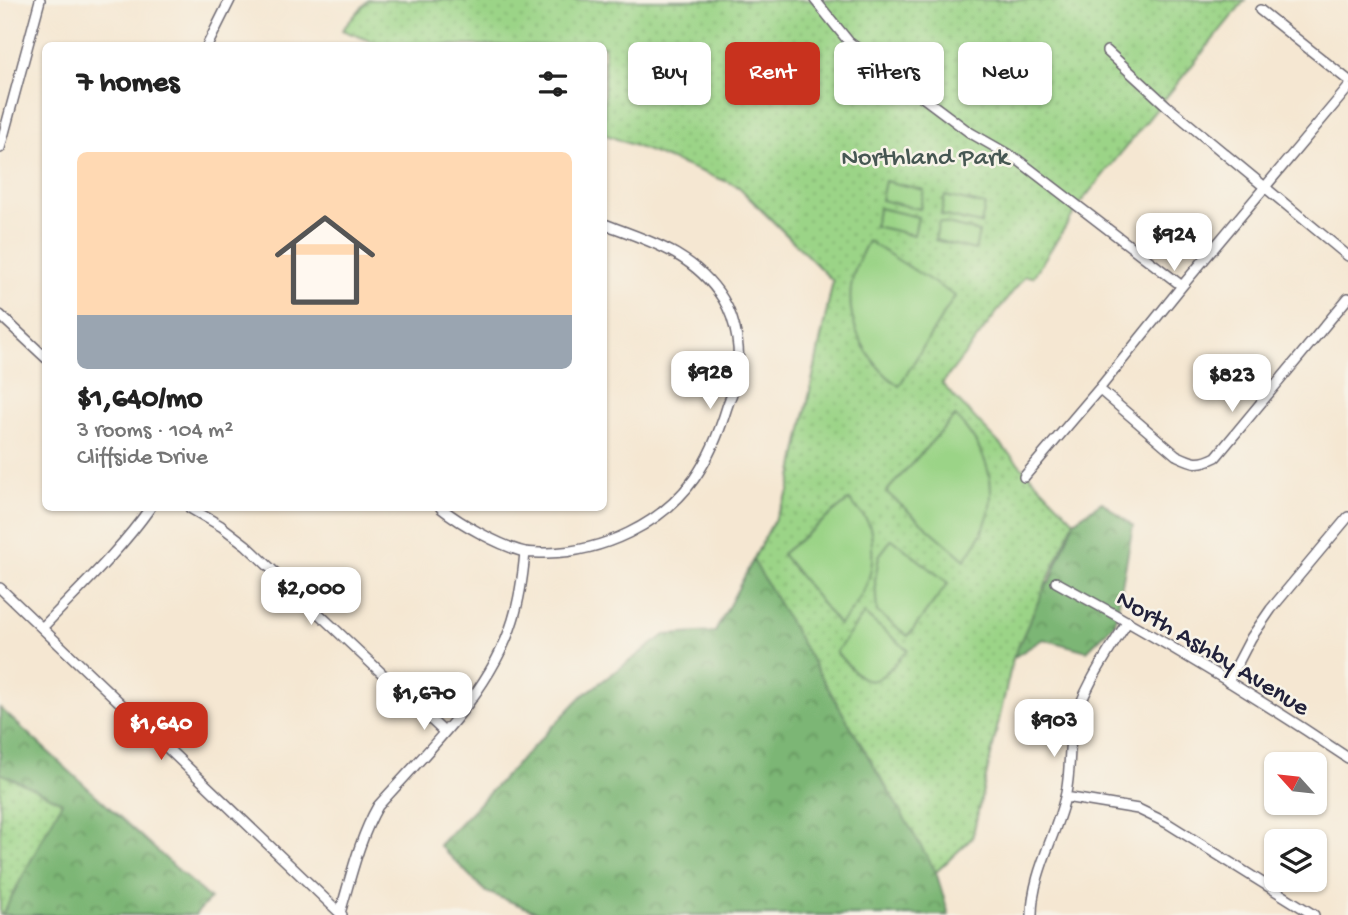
<!DOCTYPE html>
<html lang="en">
<head>
<meta charset="utf-8">
<style>
	body { margin:0; font-family:"Gochi Hand",sans-serif; background:#f6f6f6; color:#222; height:100vh; display:flex; flex-direction:column; font-size:26px; white-space:nowrap }
	* { box-sizing:border-box; margin:0 }
	p { font-size:23px; color:#767676 }
	.icon { flex:none; width:38px; height:38px; fill:none; stroke:currentColor; stroke-width:2; stroke-linecap:round; stroke-linejoin:round }
	.map { position:relative; flex:1; overflow:hidden }
	.panel { position:absolute; left:42px; top:42px; width:565px; height:469px; display:flex; flex-direction:column; background:#fff; border-radius:10px; box-shadow:0 2px 5px #0004 }
	.panel>* { flex:none }
	.hud { position:absolute; left:628px; top:42px; width:614px; height:63px; display:flex; gap:14px }
	.needle { width:46px; rotate:297deg }
	.controls { position:absolute; left:1264px; top:752px; display:grid; gap:14px }
	.controls a { display:grid; place-items:center; width:63px; height:63px; border-radius:10px; background:#fff; box-shadow:0 2px 5px #0004; font-size:35px }
	.price { position:absolute; translate:-50% -60px; padding:0 16px; border-radius:14px; background:#fff; color:#222; font-size:23px; line-height:46px; filter:drop-shadow(0 2px 4px #0008) }
	.price::after { content:''; position:absolute; left:50%; top:42px; width:21px; height:16px; margin-left:-10px; background:inherit; clip-path:polygon(0 0,100% 0,50% 100%) }
	.price.active { background:#c8321e; color:#fff }
	ul { padding:0; list-style:none }
	li { display:grid; align-content:center; gap:14px; height:371px; padding:0 35px }
	li+li { border-top:2px solid #e0e0e0 }
	li span { display:grid; place-items:center; height:217px; border-radius:10px; color:#555 }
	li>.icon { margin-inline-start:auto }
	span .icon { width:126px; height:126px; fill:#fffc; stroke-width:1 }
	li b { font-size:30px }
	h2 { display:flex; justify-content:space-between; align-items:center; height:84px; padding:0 35px; font-size:30px }
	.tag { padding:0 24px; border-radius:10px; background:#fff; box-shadow:0 2px 5px #0004; font-size:24px; line-height:63px }
	.tag.active { background:#c8321e; color:#fff }
	.map>svg:first-child { display:block }
	.forest { fill:url(#forest-crowns); stroke:#4f6c58; stroke-width:2 }
	.park { fill:url(#park-dots); stroke:#5e7b61; stroke-width:2 }
	.pitch { fill:#9bd487; stroke:#5e7b61; stroke-width:2 }
	.lines { fill:none; stroke-linecap:round; stroke-linejoin:round }
	.minor-casing { stroke:#6c6770; stroke-width:12 }
	.minor { stroke:#fff; stroke-width:9 }
	.labels { text-anchor:middle; stroke-width:5; stroke-linejoin:round; paint-order:stroke }
	.park-label { font-size:26px; fill:#465752; stroke:#f7f3e8 }
	.street-label { font-size:26px; fill:#22223b; stroke:#f7f3e8 }
</style>
</head>
<body>
<div class="map">
<svg width="1348" height="915" viewBox="0 0 1348 915">
	<defs>
		<pattern id="forest-crowns" width="20" height="18" patternUnits="userSpaceOnUse" patternTransform="scale(1.75)"><rect width="20" height="18" fill="#7cb674"/><path d="M2 6a3 3 0 1 1 6 0M12 15a3 3 0 1 1 6 0" fill="none" stroke="#659460"/></pattern>
		<pattern id="park-dots" width="8" height="8" patternUnits="userSpaceOnUse" patternTransform="scale(1.75)"><rect width="8" height="8" fill="#9bd487"/><path d="M2 2h.1M6 6h.1" fill="none" stroke="#85b675" stroke-width="1.8" stroke-linecap="round"/></pattern>
	</defs>
	<rect width="100%" height="100%" fill="#f7f3e8"/>
	<filter id="ink" filterUnits="userSpaceOnUse"><feTurbulence type="fractalNoise" baseFrequency=".0143" numOctaves="2"/><feDisplacementMap in="SourceGraphic" scale="14" xChannelSelector="R" yChannelSelector="G"/><feConvolveMatrix kernelMatrix="1 2 1 2 8 2 1 2 1" color-interpolation-filters="sRGB"/></filter>
	<filter id="wash" filterUnits="userSpaceOnUse"><feTurbulence type="fractalNoise" baseFrequency=".00686" numOctaves="4" result="noise"/><feDisplacementMap in="SourceGraphic" scale="28" xChannelSelector="R" yChannelSelector="G"/><feGaussianBlur stdDeviation="1.57" result="paint"/><feColorMatrix in="noise" values="0 0 0 0 0 0 0 0 0 0 0 0 0 0 0 0 0 1.4 0 .05"/><feComposite in="paint" operator="in"/></filter>
	<g filter="url(#wash)">
		<rect width="100%" height="100%" fill="#f5e7d2"/>
		<path class="forest" d="M368,0H819L922,417L988,642L1050,582L1074,521L1102,502L1133,526L1115,623L1087,651L1043,639L1013,658L972,838L936,872L949,915H544L486,892L439,845L582,696L665,635L715,632L789,492L833,281L734,183L604,46Z
			M0,708L210,899L195,915H0Z"/>
		<path class="park" d="M368,0H1245L1082,201L1033,277L1025,276L942,384L1074,521L1013,658L972,838L936,872L753,560L789,492L833,281L738,186L604,134V46L381,45L342,30Z
			M0,773L62,802L2,915H0Z"/>
		<path class="pitch" d="M885,181L924,190L920,209L881,200Z
			M945,196L985,205L981,224L941,215Z
			M879,208L918,217L914,235L874,226Z
			M939,222L979,232L975,250L935,240Z
			M868,241L955,296L899,386C867,362 844,323 852,281C855,267 861,254 868,241Z
			M955,416C988,450 1003,492 980,536C976,544 970,552 965,560L886,492Z
			M849,500C855,507 866,516 869,525C872,532 872,540 872,547C875,578 860,603 839,625L782,554Z
			M892,539L948,583L908,636L877,612L875,581L879,556Z
			M864,614L908,650C872,687 873,694 836,652Z"/>
	</g>
	<g filter="url(#ink)">
		<g class="lines">
			<g class="minor-casing">
				<path id="minor" d="M815,0L849,42L969,132L1018,160L1182,286
					M1260,10L1348,80
					M207,46L230,0
					M1107,51L1167,106L1348,256
					M0,148L40,0
					M0,315L46,358
					M1099,389L1176,455C1193,463 1198,466 1216,457L1348,298
					M1024,477L1099,389L1182,286L1348,88
					M190,508L221,526L246,545L444,732
					M441,508C461,524 500,546 525,552C532,553 540,553 547,553C602,552 661,525 694,479C708,459 720,430 727,407C730,398 734,390 736,381C742,355 737,322 723,299C695,254 650,241 604,224
					M1056,582C1156,636 1254,695 1348,758
					M0,588L342,915
					M42,628C79,589 119,552 150,508
					M1228,682L1251,638L1271,609L1348,517
					M1065,797L1138,809L1167,823L1314,915
					M340,913C351,877 359,839 378,806C427,751 491,692 513,620C520,598 523,575 525,552
					M1032,915C1032,875 1054,839 1064,801C1071,779 1068,754 1072,731C1080,693 1107,654 1128,621"/>
			</g>
			<use href="#minor" class="minor"/>
		</g>
	</g>
	<g class="labels">
		<g class="park-label">
			<text x="925" y="164">Northland Park</text>
		</g>
		<g class="street-label">
			<text transform="translate(1214 651) rotate(31)" y="9">North Ashby Avenue</text>
		</g>
	</g>
</svg>
<div class="controls">
<a><svg class="needle" viewBox="-14 -14 28 28"><path d="M0-13l5 13h-10z" fill="#e53935"/><path d="M0 13l5-13h-10z" fill="#767676"/></svg></a>
<a><svg class="icon" aria-label="layers" viewBox="0 0 24 24"><path d="M12 4l9 5-9 5-9-5zM3 14l9 5 9-5"/></svg></a>
</div>
<b class="price" style="left:1174px;top:273px">$924</b>
<b class="price" style="left:710px;top:411px">$928</b>
<b class="price" style="left:1232px;top:414px">$823</b>
<b class="price" style="left:311px;top:627px">$2,000</b>
<b class="price" style="left:424px;top:732px">$1,670</b>
<b class="price" style="left:1054px;top:759px">$903</b>
<b class="price active" style="left:161px;top:762px">$1,640</b>
<div class="hud">
<a class="tag">Buy</a>
<a class="tag active">Rent</a>
<a class="tag">Filters</a>
<a class="tag">New</a>
</div>
<section class="panel">
<h2>7 homes<svg class="icon" aria-label="filters" viewBox="0 0 24 24"><path d="M4 7h16M4 17h16"/><circle cx="9" cy="7" r="2"/><circle cx="15" cy="17" r="2"/></svg></h2>
<ul>
<li><span style="background:linear-gradient(#ffd9b3 75%,#9aa5b1 0)"><svg class="icon" aria-label="home" viewBox="0 0 24 24"><path d="M3 11l9-7 9 7M6 9v11h12V9"/></svg></span><div><b>$1,640/mo</b><p>3 rooms · 104 m²</p><p>Cliffside Drive</p></div></li>
</ul>
</section>
</div>
</body>
</html>
